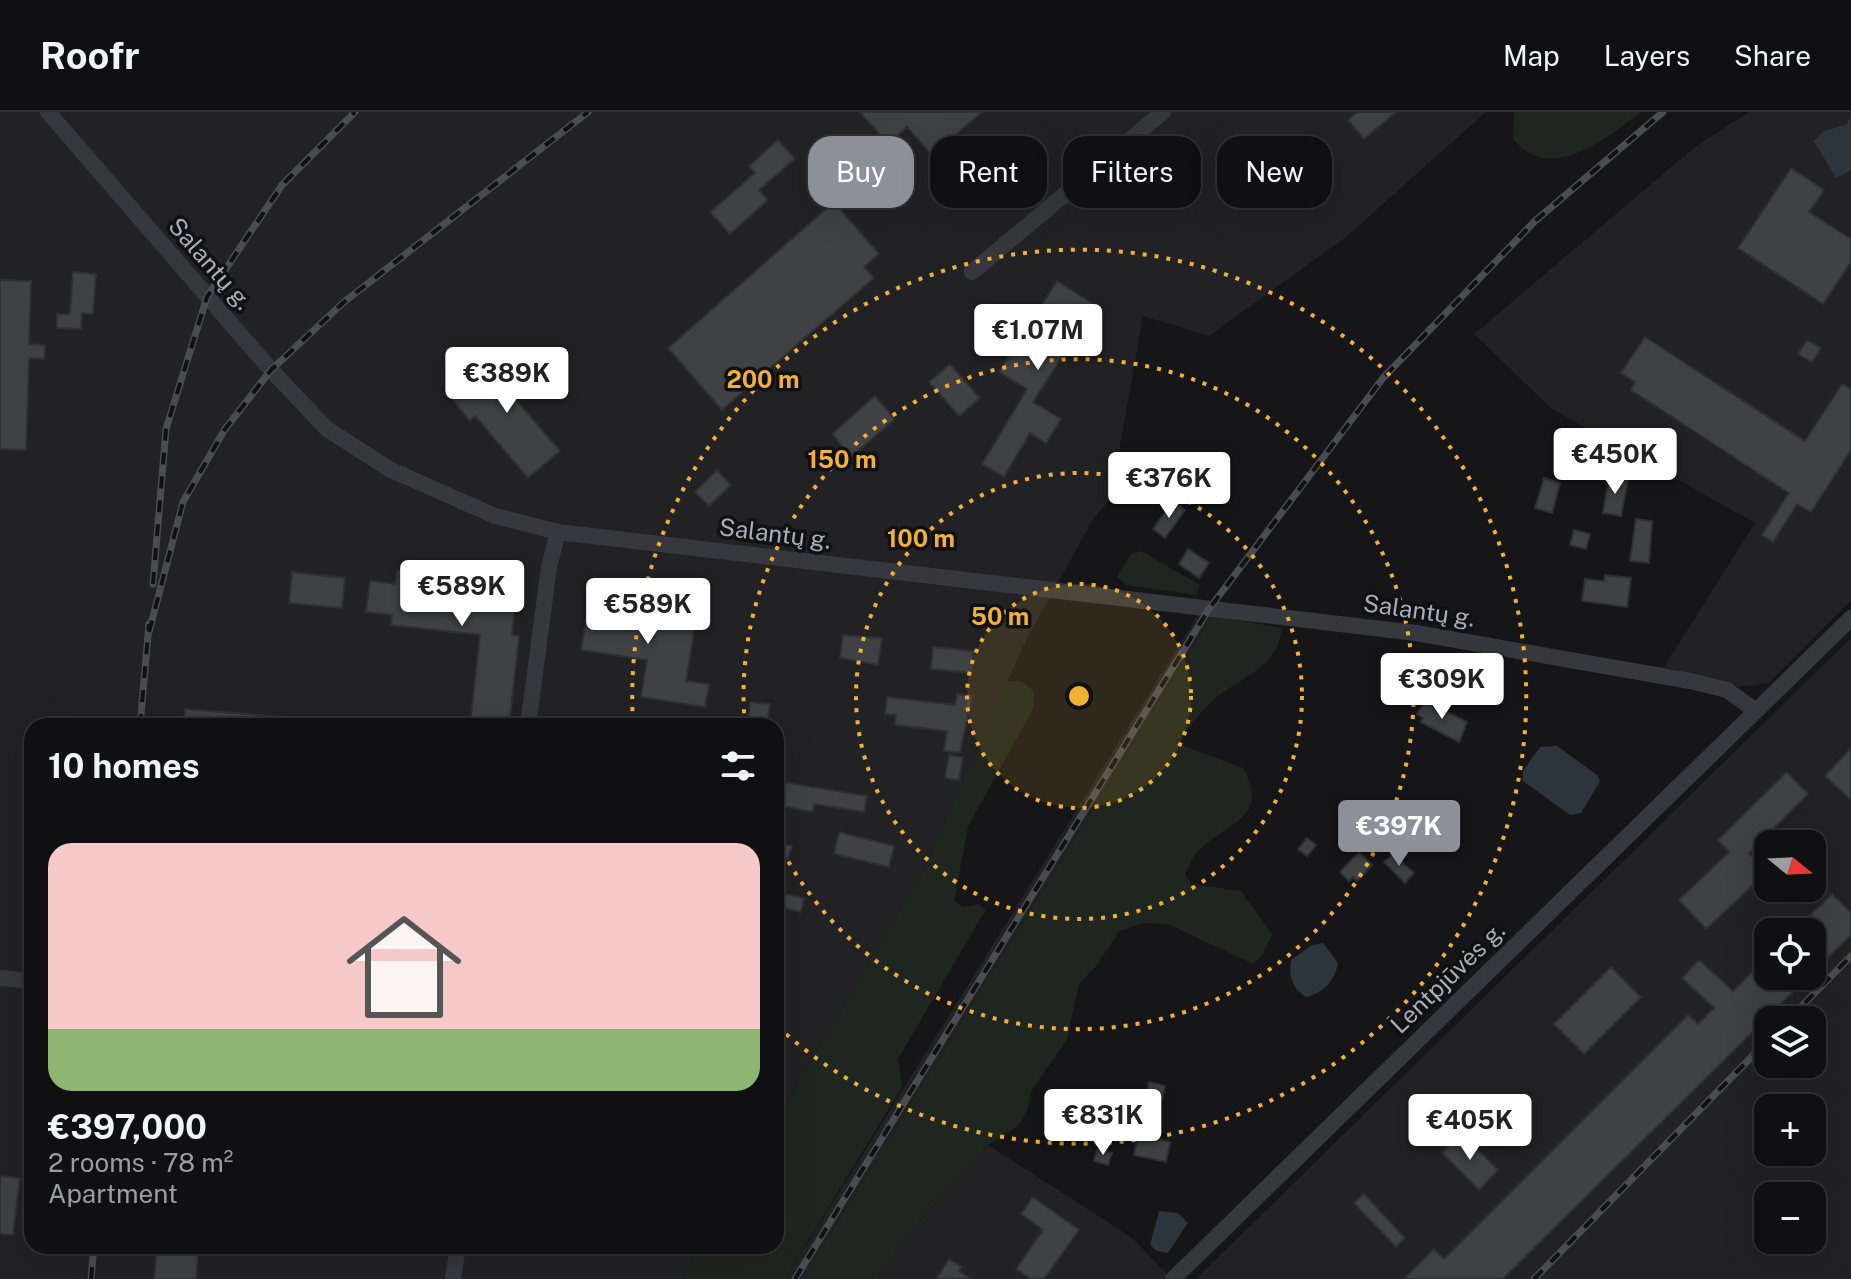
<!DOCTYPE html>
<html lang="en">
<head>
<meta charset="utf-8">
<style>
	body { margin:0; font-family:"Public Sans",sans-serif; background:#19191b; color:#f1f3f6; height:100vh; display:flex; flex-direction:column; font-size:30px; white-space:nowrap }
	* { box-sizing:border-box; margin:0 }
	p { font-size:26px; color:#9c9d9f }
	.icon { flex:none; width:44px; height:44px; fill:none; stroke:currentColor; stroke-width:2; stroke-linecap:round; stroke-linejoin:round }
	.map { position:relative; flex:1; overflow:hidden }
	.details { position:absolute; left:24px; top:606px; width:760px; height:536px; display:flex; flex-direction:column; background:#101012; border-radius:24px; box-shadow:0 8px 32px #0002,0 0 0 2px #303032 }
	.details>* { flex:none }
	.guide { position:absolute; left:808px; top:24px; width:760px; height:72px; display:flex; gap:16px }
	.needle { width:52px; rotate:108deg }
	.tools { position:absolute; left:1754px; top:718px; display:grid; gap:16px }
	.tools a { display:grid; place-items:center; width:72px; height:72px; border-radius:16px; background:#101012; box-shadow:0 8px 32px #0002,0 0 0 2px #303032; font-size:40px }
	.price { position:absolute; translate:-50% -68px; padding:0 18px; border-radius:8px; background:#fff; color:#222; font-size:26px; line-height:52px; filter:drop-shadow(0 2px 4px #0008) }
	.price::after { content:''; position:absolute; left:50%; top:48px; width:24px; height:18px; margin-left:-12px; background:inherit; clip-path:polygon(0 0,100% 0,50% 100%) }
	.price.selected { background:#8c9099; color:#fff }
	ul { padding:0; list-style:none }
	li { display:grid; align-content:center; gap:16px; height:424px; padding:0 24px }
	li+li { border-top:2px solid #303032 }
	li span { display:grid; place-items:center; height:248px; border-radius:24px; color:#555 }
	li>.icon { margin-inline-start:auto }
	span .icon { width:144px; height:144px; fill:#fffc; stroke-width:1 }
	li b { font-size:34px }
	h2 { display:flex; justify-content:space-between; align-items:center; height:96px; padding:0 24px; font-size:34px }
	.pill { padding:0 28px; border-radius:24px; background:#101012; box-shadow:0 8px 32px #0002,0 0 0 2px #303032; font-size:28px; line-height:72px }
	.pill.selected { background:#8c9099; color:#fff }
	header { display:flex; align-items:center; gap:48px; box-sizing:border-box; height:112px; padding:0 40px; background:#101012; border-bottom:2px solid #303032 }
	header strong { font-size:38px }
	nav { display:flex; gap:44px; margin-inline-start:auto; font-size:28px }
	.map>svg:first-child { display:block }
	.built { fill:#222225; fill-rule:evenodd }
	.green { fill:#1e261f }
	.water { fill:#2c353c }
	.building { fill:#404145; stroke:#303034; stroke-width:2 }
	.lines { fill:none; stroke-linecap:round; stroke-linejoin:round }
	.street { stroke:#37383d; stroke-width:16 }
	.rail-casing { stroke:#4a4c52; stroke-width:7 }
	.rail { stroke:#111113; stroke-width:4; stroke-dasharray:12; stroke-linecap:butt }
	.ring { fill:none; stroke:#f2b134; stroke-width:4; stroke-dasharray:4 8 }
	.labels { text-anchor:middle; stroke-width:7; stroke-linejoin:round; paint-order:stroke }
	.street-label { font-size:24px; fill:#a8adb8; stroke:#111113 }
	.centre { fill:#f2b134; stroke:#111113; stroke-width:4 }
	.ring-label { font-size:24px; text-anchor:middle; font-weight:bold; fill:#f2b134; stroke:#111113; stroke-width:7; stroke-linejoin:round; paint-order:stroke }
</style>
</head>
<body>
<header>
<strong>Roofr</strong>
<nav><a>Map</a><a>Layers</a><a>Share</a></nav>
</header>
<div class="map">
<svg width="1851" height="1167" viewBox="0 0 1851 1167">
	<rect width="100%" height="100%" fill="#161618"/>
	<path class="built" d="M0,0H1486L1346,125L1209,224L1143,204L1111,385L1092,409L1024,532L924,756L776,1008V614H32V1134H701L682,1167H0Z
		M1749,0H1851V488L1768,571L1739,575L1664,555L1755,411L1552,297L1474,222L1695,35Z
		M1198,503L1212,504L803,1167H785Z
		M1851,526V1167H1196ZM1768,732H1812V776H1768ZM1768,820H1812V864H1768ZM1768,908H1812V952H1768ZM1768,996H1812V1040H1768ZM1768,1084H1812V1128H1768Z
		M988,1033L1131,1125L1172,1167H877L921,1107Z"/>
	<path class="green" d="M1514,0H1641C1607,26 1551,73 1513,27Z
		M1141,439L1200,473L1196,483L1126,473L1117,465L1130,443Z
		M1212,504L1282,516C1277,558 1240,564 1212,589C1199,601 1188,618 1176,631L1243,656C1271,707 1227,710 1198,739C1192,745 1189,755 1185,762L1191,772L1241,779L1272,822L1263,842L1253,852L1168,812L1144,811L1120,819L1096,854L1079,872L1067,928L1031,979L1027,998L1018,1014L988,1033L921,1107L877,1167H803Z
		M1007,569H1021L1034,579V595L968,715L954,789L964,795L978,792L986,797L898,947L902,975L785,1167H682L701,1134H776V1008L924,756Z"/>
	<path class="water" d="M1851,2V58L1836,66L1814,29L1822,20L1847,12Z
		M1557,634L1597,663L1600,669L1581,701L1570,703L1523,669V659L1540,635Z
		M1323,831L1338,851C1335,868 1324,881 1306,885C1293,877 1288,864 1291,848L1312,833Z
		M1159,1099L1178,1101L1188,1111L1168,1141L1157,1139L1150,1133Z"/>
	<path class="building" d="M860,0H982L932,43L907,15L888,32Z
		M1357,0H1396L1364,27L1348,8Z
		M778,28L795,47L759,78L768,88L730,122L710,100L755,61L749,54Z
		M1791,56L1824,78L1809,100L1851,127V150L1823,192L1738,136Z
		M834,90L879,142L864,155L874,166L722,298L668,236Z
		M73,160L96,162L93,202L82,201L81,217L57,216V202H70Z
		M0,168L31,169L29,232L45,233L44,247L29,246L26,338L0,337Z
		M1057,169L1095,193L1033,290L1061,307L1046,331L1030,321L1004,365L982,352L1027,277L999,260Z
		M1645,225L1805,329L1842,272L1851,277V338L1811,400L1797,392L1773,430L1762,423L1789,381L1631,278L1635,270L1621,261Z
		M1807,228L1821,236L1812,250L1798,242Z
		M508,240L530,265L511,282L560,339L528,366L475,304L470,309L453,288Z
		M950,252L980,286L959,304L929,270Z
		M875,284L895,307L851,345L832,322Z
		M717,358L731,373L709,394L695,380Z
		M1609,364L1628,368L1621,404L1603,401Z
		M1544,366L1560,371L1552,401L1535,396Z
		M1173,389L1185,398L1165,426L1153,417Z
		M1636,407L1652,409L1649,451L1630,449Z
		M1574,418L1590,422L1586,437L1570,433Z
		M1188,437L1209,451L1199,466L1179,452Z
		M397,458L517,471L512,523L519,524L509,614H470L480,523L391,513L392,503L366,500L370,469L395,472Z
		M292,460L345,466L342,496L289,491Z
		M1605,463L1631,466L1627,495L1582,489L1585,467L1604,469Z
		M590,485L697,502L686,569L709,572L705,595L641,585L647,548L581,538Z
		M843,523L882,526L878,553L840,546Z
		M933,535L974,539L971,561L931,557Z
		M1448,554L1474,566L1467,583L1440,571Z
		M957,582L972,584L960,641L944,639L947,619L895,613L896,603L885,602L887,585L955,593Z
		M1425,589L1467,610L1459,630L1421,610L1423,606L1417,602Z
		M750,590L770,592L767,614H748Z
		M185,597L282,605V614H184Z
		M1851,636V688L1825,664Z
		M949,643L963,645L959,668L945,666Z
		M1787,660L1808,682L1749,741L1767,760L1706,817L1679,788L1729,740L1718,728Z
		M776,669L867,684L864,700L814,692L813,700L776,693Z
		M839,720L894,734L889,755L834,742Z
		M1307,726L1316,733L1307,744L1298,737Z
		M779,731L792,734L788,747L776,744Z
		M1359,740L1372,753L1357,769L1353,765L1349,769L1340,760Z
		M1393,742L1414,761L1405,771L1384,750Z
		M776,780L804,786L801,800L776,794Z
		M1832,782L1851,801V823L1812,861V820H1793Z
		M1768,844V864H1809L1503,1167H1404L1434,1137L1444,1147L1688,903L1698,912L1714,896L1682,866L1699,848L1733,879Z
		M1611,855L1641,885L1584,942L1554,912Z
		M1149,970L1165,974L1162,987L1146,983Z
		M1461,1021L1498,1058L1479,1078L1442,1041Z
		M1138,1023L1170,1030L1166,1050L1134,1043Z
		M1097,1038L1112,1041L1108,1053L1094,1049Z
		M0,1064L20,1066L13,1123L0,1122Z
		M1364,1082L1405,1126L1396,1135L1354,1091Z
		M1033,1085L1079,1118L1044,1167H1031L1016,1157L1043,1118L1021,1102Z
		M157,1134H199L196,1167H154Z
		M949,1147L962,1155L959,1159L971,1167H936Z"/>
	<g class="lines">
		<path class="street" d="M48,0L271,258L327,317L389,357L495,404L558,420L1416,521L1690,569L1727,578L1756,599L1851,506
			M972,160L1163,0
			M528,614L549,455L558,420
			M0,866L32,869
			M453,1167L458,1134
			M1173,1167L1756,599"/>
		<g class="rail-casing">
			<path id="rail" d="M153,472L166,317L207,185L282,73L355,0
				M149,520L183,390L225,317L271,258L344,190L588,0
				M140,614L149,512
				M1788,908L1851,844
				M91,1167L94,1134
				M795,1167L1209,497L1383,266L1535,109L1663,0
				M1534,1167L1768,928"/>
		</g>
		<use href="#rail" class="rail"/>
	</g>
	<circle cx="1079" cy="584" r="112" fill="#f2b134" fill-opacity=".12"/>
	<g class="ring">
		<circle cx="1079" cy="584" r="112"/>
		<circle cx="1079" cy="584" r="223"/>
		<path d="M745 613A335 335 0 1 1 777 728"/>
		<path d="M633 611A447 447 0 1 1 777 914"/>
	</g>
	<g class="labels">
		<g class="street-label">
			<text transform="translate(210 152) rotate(49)" y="8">Salantų g.</text>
			<text transform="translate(775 422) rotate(7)" y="8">Salantų g.</text>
			<text transform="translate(1419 499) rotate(8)" y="8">Salantų g.</text>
			<text transform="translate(1448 866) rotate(-44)" y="8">Lentpjūvės g.</text>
		</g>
	</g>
	<circle cx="1079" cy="584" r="12" class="centre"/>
	<g class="ring-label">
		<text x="763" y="276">200 m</text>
		<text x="842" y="356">150 m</text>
		<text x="921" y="435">100 m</text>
		<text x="1000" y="513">50 m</text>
	</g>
</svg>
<div class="tools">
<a><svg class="needle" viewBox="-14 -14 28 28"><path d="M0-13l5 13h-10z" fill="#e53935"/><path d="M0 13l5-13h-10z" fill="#9c9d9f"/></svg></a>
<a><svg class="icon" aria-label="locate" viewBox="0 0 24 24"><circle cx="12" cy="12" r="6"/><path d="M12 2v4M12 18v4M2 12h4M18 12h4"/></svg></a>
<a><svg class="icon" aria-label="layers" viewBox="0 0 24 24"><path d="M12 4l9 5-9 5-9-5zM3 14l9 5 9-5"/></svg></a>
<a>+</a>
<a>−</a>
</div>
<b class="price" style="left:1038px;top:260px">€1.07M</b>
<b class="price" style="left:507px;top:303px">€389K</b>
<b class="price" style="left:1615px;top:384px">€450K</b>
<b class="price" style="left:1169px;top:408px">€376K</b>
<b class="price" style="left:462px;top:516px">€589K</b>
<b class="price" style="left:648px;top:534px">€589K</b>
<b class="price" style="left:1442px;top:609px">€309K</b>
<b class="price selected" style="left:1399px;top:756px">€397K</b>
<b class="price" style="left:1103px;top:1045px">€831K</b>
<b class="price" style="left:1470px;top:1050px">€405K</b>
<div class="guide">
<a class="pill selected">Buy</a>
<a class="pill">Rent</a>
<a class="pill">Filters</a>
<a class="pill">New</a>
</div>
<section class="details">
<h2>10 homes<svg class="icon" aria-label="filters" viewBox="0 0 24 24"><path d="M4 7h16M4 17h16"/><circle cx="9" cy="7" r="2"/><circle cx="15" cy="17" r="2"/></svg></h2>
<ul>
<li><span style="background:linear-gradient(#f6c9c9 75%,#8fb573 0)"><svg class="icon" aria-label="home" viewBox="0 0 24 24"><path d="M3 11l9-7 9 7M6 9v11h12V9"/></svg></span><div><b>€397,000</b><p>2 rooms · 78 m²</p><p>Apartment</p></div></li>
</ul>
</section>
</div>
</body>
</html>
